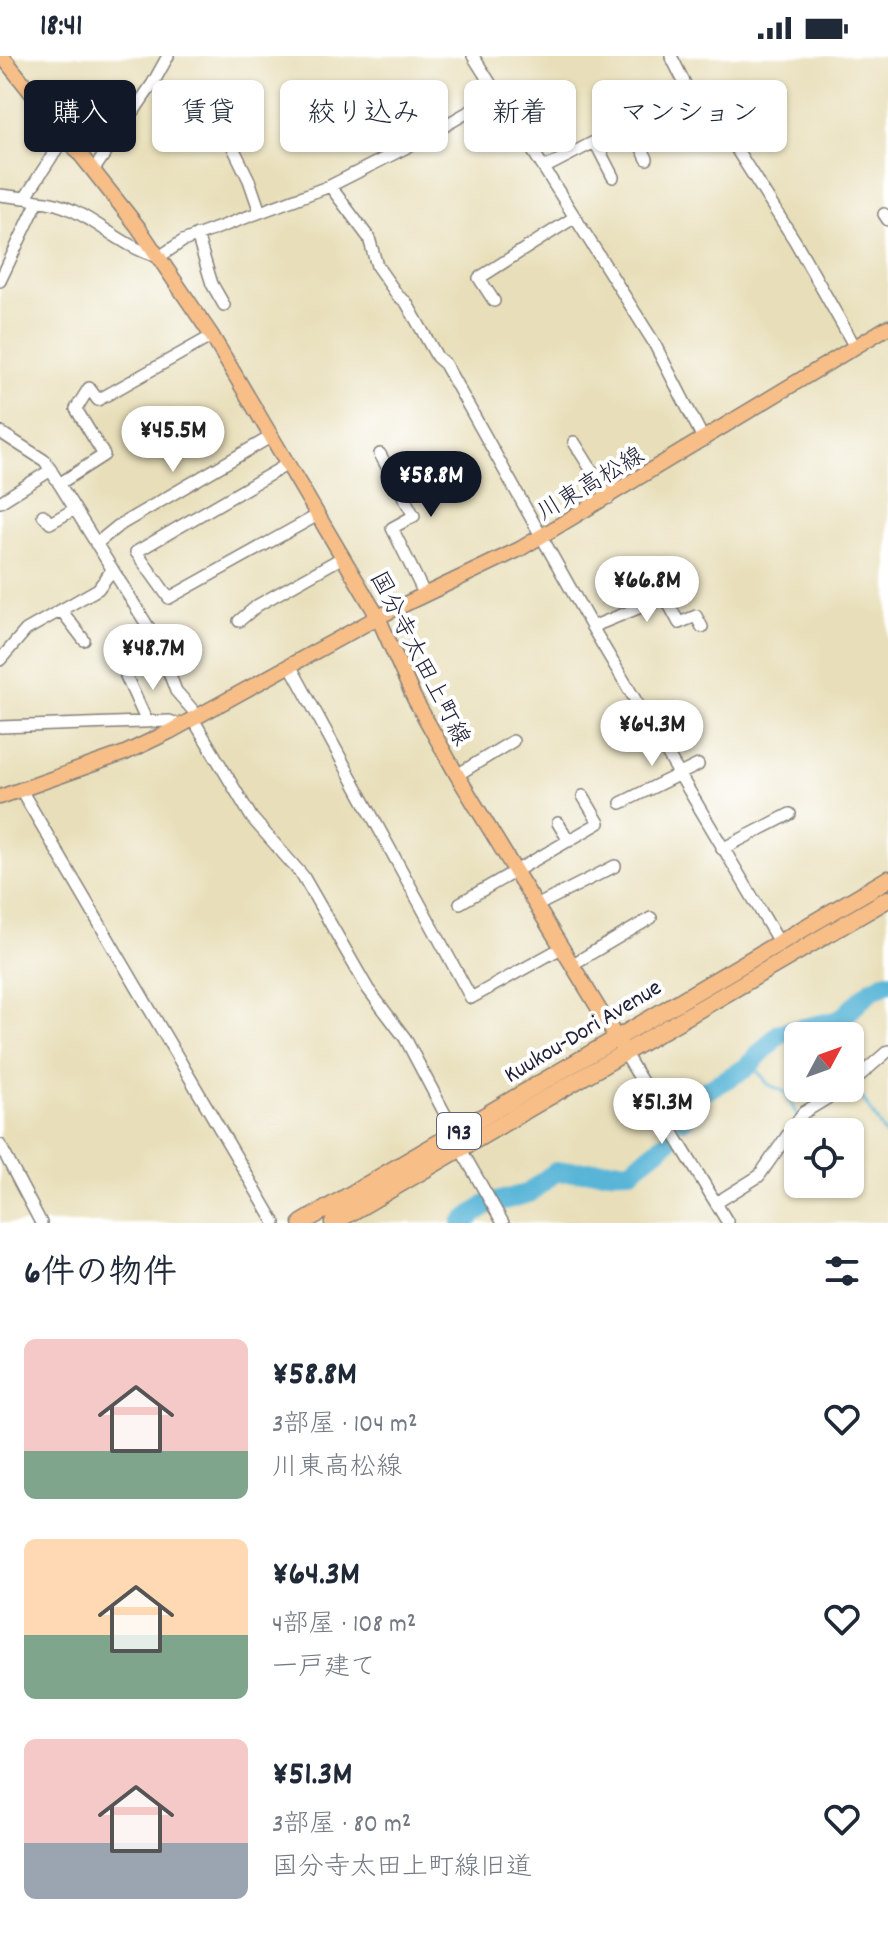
<!DOCTYPE html>
<html lang="ja">
<head>
<meta charset="utf-8">
<style>
	body { margin:0; font-family:Dekko,"Klee One",sans-serif; background:#f6f6f7; color:#1f2937; height:100vh; display:flex; flex-direction:column; font-size:30px; white-space:nowrap }
	* { box-sizing:border-box; margin:0 }
	p { font-size:26px; color:#747a83 }
	.icon { flex:none; width:44px; height:44px; fill:none; stroke:currentColor; stroke-width:2; stroke-linecap:round; stroke-linejoin:round }
	.map { position:relative; height:1167px; overflow:hidden }
	.drawer { display:flex; flex-direction:column; background:#fff; flex:1 }
	.drawer>* { flex:none }
	.hud { position:absolute; left:24px; top:24px; width:840px; height:72px; display:flex; gap:16px }
	.needle { width:52px; rotate:49deg }
	.controls { position:absolute; left:784px; top:966px; display:grid; gap:16px }
	.controls a { display:grid; place-items:center; width:80px; height:80px; border-radius:12px; background:#fff; box-shadow:0 2px 6px #0004; font-size:40px }
	.price { position:absolute; translate:-50% -68px; padding:0 18px; border-radius:28px; background:#fff; color:#222; font-size:26px; line-height:52px; filter:drop-shadow(0 2px 4px #0008) }
	.price::after { content:''; position:absolute; left:50%; top:48px; width:24px; height:18px; margin-left:-12px; background:inherit; clip-path:polygon(0 0,100% 0,50% 100%) }
	.price.active { background:#111827; color:#fff }
	ul { padding:0; list-style:none }
	li { display:flex; align-items:center; gap:24px; height:200px; padding:0 24px }
	li span { display:grid; place-items:center; flex:none; width:224px; height:160px; border-radius:12px; color:#555 }
	li>.icon { margin-inline-start:auto }
	span .icon { width:96px; height:96px; fill:#fffc; stroke-width:1 }
	li b { font-size:34px }
	h2 { display:flex; justify-content:space-between; align-items:center; height:96px; padding:0 24px; font-size:34px }
	.chip { padding:0 28px; border-radius:12px; background:#fff; box-shadow:0 2px 6px #0004; font-size:28px; line-height:72px }
	.chip.active { background:#111827; color:#fff }
	.status { display:flex; justify-content:space-between; align-items:center; height:56px; padding:0 40px; background:#fff; direction:ltr }
	.status svg { height:22px; fill:currentColor }
	.map>svg:first-child { display:block }
	.lines { fill:none; stroke-linecap:round; stroke-linejoin:round }
	.stream { stroke:#59b5d7; stroke-width:3 }
	.river { stroke:#59b5d7; stroke-width:20 }
	.minor-casing { stroke:#85807a; stroke-width:14 }
	.major-casing { stroke:#85807a; stroke-width:17 }
	.highway-casing { stroke:#85807a; stroke-width:19 }
	.minor { stroke:#fff; stroke-width:11 }
	.major { stroke:#f7be88; stroke-width:14 }
	.highway { stroke:#f7be88; stroke-width:16 }
	.labels { text-anchor:middle; stroke-width:8; stroke-linejoin:round; paint-order:stroke }
	.shield { fill:#fff; stroke:#646476; stroke-width:2 }
	.shield-label { font-size:22px; font-weight:bold; fill:#22223b }
	.street-label { font-size:24px; fill:#22223b; stroke:#fff }
</style>
</head>
<body>
<div class="status"><b>18:41</b><svg viewBox="0 0 49 12"><path d="M0 12V9h3v3zM5 12V6h3v6zM10 12V3h3v9zM15 12V0h3v12zM26 1h20v11H26zM47 4h2v5h-2z"/></svg></div>
<div class="map">
<svg width="888" height="1167" viewBox="0 0 888 1167">
	<rect width="100%" height="100%" fill="#fff"/>
	<filter id="ink" filterUnits="userSpaceOnUse"><feTurbulence type="fractalNoise" baseFrequency=".0125" numOctaves="2"/><feDisplacementMap in="SourceGraphic" scale="16" xChannelSelector="R" yChannelSelector="G"/><feConvolveMatrix kernelMatrix="1 2 1 2 8 2 1 2 1" color-interpolation-filters="sRGB"/></filter>
	<filter id="wash" filterUnits="userSpaceOnUse"><feTurbulence type="fractalNoise" baseFrequency=".006" numOctaves="4" result="noise"/><feDisplacementMap in="SourceGraphic" scale="32" xChannelSelector="R" yChannelSelector="G"/><feGaussianBlur stdDeviation="1.8" result="paint"/><feColorMatrix in="noise" values="0 0 0 0 0 0 0 0 0 0 0 0 0 0 0 0 0 1.4 0 .05"/><feComposite in="paint" operator="in"/></filter>
	<g filter="url(#wash)">
		<rect width="100%" height="100%" fill="#e8dfba"/>
		<g class="lines">
			<path class="stream" d="M752,1008L768,1028L785,1036L797,1059
				M830,1047L857,1033L888,1083"/>
			<path class="river" d="M684,1063L698,1039L746,1012L780,977L840,964L870,935L888,926
				M462,1167L486,1149L529,1137L555,1116L631,1114L668,1085"/>
		</g>
	</g>
	<g filter="url(#ink)">
		<g class="lines">
			<g class="minor-casing">
				<path id="minor" d="M473,0L653,285L704,384
					M671,0L687,32L714,58L795,185L855,291
					M153,27L168,0
					M661,50L678,81
					M630,68L647,103
					M595,86L613,121
					M544,112L654,55L687,32
					M93,115L153,27L224,73L249,124L260,156
					M330,130L369,182L377,210L398,240L406,246L437,301L445,308L592,571L779,886
					M0,139L25,142L65,80
					M38,145C83,147 115,190 159,201L183,185L330,130L411,89L498,39
					M884,158L888,164
					M197,179L212,228L224,249
					M0,225L38,145L25,142
					M494,245L479,222L575,161
					M0,376L45,405L157,585L176,635L198,660
					M574,386L609,442
					M380,398L414,460L392,472L425,539
					M288,408L136,496L169,542L318,459
					M59,428L104,399L76,353L89,332L98,344L212,280
					M0,446L51,414
					M43,459L50,467L75,453
					M96,488L118,470L272,380
					M61,554L84,584
					M239,565L258,549L343,501
					M592,571L665,541L679,567L696,560L702,571
					M0,604L26,574L98,533L112,514
					M290,609L471,942L563,891
					M126,620L147,666
					M193,663L252,762L303,820L368,933L405,982L455,1077
					M0,671L170,665L181,670
					M457,719L513,685
					M21,734L275,1167
					M621,747L698,709
					M558,767L569,785
					M722,793L790,758
					M460,847L599,767L583,740
					M538,849L615,810
					M573,908L651,862
					M624,996L728,1167
					M850,1028L888,995
					M0,1089L41,1167
					M460,1092L503,1167
					M716,1147L759,1120L803,1057L844,1032"/>
			</g>
			<g class="major-casing">
				<path id="major" d="M2,0L138,171L212,280L378,561L414,642L457,719L622,991
					M0,741L125,697L169,676L378,561L520,493L888,271"/>
			</g>
			<g class="highway-casing">
				<path id="highway" d="M302,1167L888,823
					M333,1167L888,843"/>
			</g>
			<use href="#minor" class="minor"/>
			<use href="#major" class="major"/>
			<use href="#highway" class="highway"/>
		</g>
	</g>
	<g class="labels">
		<rect class="shield" x="437" y="1057" width="44" height="36" rx="6"/>
		<g class="shield-label">
			<text x="459" y="1083">193</text>
		</g>
		<g class="street-label">
			<text transform="translate(590 427) rotate(-31)" y="8">川東高松線</text>
			<text transform="translate(421 602) rotate(63)" y="8">国分寺太田上町線</text>
			<text transform="translate(582 974) rotate(-31)" y="8">Kuukou-Dori Avenue</text>
		</g>
	</g>
</svg>
<div class="controls">
<a><svg class="needle" viewBox="-14 -14 28 28"><path d="M0-13l5 13h-10z" fill="#e53935"/><path d="M0 13l5-13h-10z" fill="#747a83"/></svg></a>
<a><svg class="icon" aria-label="locate" viewBox="0 0 24 24"><circle cx="12" cy="12" r="6"/><path d="M12 2v4M12 18v4M2 12h4M18 12h4"/></svg></a>
</div>
<b class="price" style="left:173px;top:418px">¥45.5M</b>
<b class="price active" style="left:431px;top:463px">¥58.8M</b>
<b class="price" style="left:647px;top:568px">¥66.8M</b>
<b class="price" style="left:153px;top:636px">¥48.7M</b>
<b class="price" style="left:652px;top:712px">¥64.3M</b>
<b class="price" style="left:662px;top:1090px">¥51.3M</b>
<div class="hud">
<a class="chip active">購入</a>
<a class="chip">賃貸</a>
<a class="chip">絞り込み</a>
<a class="chip">新着</a>
<a class="chip">マンション</a>
</div>
</div>
<section class="drawer">
<h2>6件の物件<svg class="icon" aria-label="filters" viewBox="0 0 24 24"><path d="M4 7h16M4 17h16"/><circle cx="9" cy="7" r="2"/><circle cx="15" cy="17" r="2"/></svg></h2>
<ul>
<li><span style="background:linear-gradient(#f6c9c9 70%,#7fa58c 0)"><svg class="icon" aria-label="home" viewBox="0 0 24 24"><path d="M3 11l9-7 9 7M6 9v11h12V9"/></svg></span><div><b>¥58.8M</b><p>3部屋 · 104 m²</p><p>川東高松線</p></div><svg class="icon" aria-label="heart" viewBox="0 0 24 24"><path d="M12 20l-8-8c-3-5 5-10 8-4 3-6 11-1 8 4z"/></svg></li>
<li><span style="background:linear-gradient(#ffd9b3 60%,#7fa58c 0)"><svg class="icon" aria-label="home" viewBox="0 0 24 24"><path d="M3 11l9-7 9 7M6 9v11h12V9"/></svg></span><div><b>¥64.3M</b><p>4部屋 · 108 m²</p><p>一戸建て</p></div><svg class="icon" aria-label="heart" viewBox="0 0 24 24"><path d="M12 20l-8-8c-3-5 5-10 8-4 3-6 11-1 8 4z"/></svg></li>
<li><span style="background:linear-gradient(#f6c9c9 65%,#9aa5b1 0)"><svg class="icon" aria-label="home" viewBox="0 0 24 24"><path d="M3 11l9-7 9 7M6 9v11h12V9"/></svg></span><div><b>¥51.3M</b><p>3部屋 · 80 m²</p><p>国分寺太田上町線旧道</p></div><svg class="icon" aria-label="heart" viewBox="0 0 24 24"><path d="M12 20l-8-8c-3-5 5-10 8-4 3-6 11-1 8 4z"/></svg></li>
</ul>
</section>
</body>
</html>
